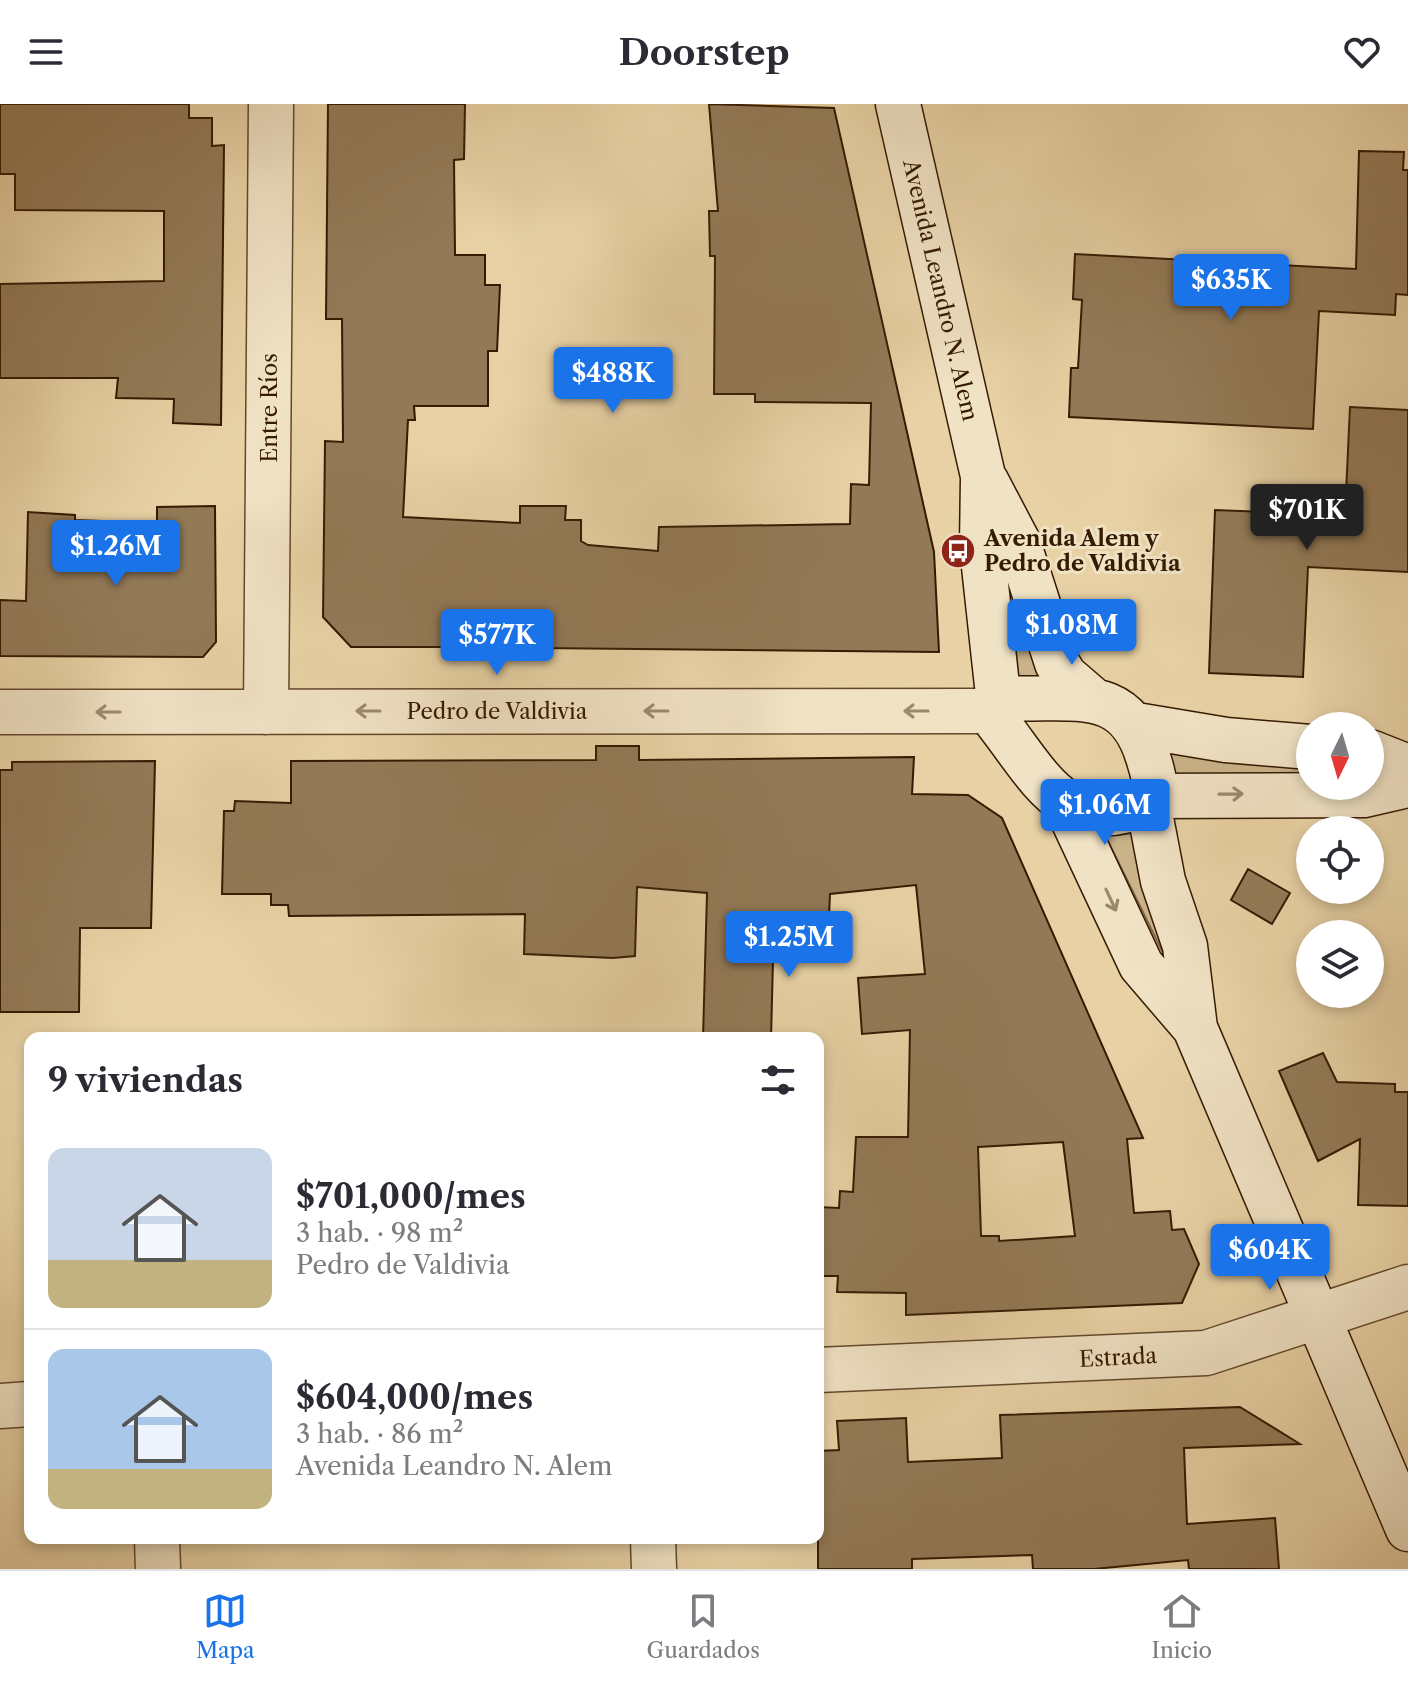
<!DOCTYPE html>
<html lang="es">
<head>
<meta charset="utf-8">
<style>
	body { margin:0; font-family:"Libre Caslon Text",serif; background:#f2f2f3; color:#2b2b33; height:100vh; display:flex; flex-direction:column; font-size:30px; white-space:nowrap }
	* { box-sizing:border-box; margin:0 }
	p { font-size:26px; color:#7c7c81 }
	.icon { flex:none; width:44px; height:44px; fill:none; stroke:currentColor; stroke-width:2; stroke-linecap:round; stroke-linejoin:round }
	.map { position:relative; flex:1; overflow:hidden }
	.drawer { position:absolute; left:24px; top:928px; width:800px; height:512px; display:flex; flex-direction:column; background:#fff; border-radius:16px; box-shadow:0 4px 12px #0003 }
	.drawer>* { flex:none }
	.needle { width:52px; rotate:185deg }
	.tools { position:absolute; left:1296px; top:608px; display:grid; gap:16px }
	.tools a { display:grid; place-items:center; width:88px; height:88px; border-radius:50%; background:#fff; box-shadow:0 4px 12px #0003; font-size:40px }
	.price { position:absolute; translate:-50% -68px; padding:0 18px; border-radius:8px; background:#1a73e8; color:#fff; font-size:26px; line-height:52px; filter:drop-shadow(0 2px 4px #0008) }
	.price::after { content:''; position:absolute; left:50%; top:48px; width:24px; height:18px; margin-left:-12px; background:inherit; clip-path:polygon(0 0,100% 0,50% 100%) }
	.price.current { background:#222; color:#fff }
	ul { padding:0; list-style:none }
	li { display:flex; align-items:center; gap:24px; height:200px; padding:0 24px }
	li+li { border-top:2px solid #e1e1e2 }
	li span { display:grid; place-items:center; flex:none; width:224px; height:160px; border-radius:16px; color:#555 }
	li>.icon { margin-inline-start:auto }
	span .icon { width:96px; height:96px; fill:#fffc; stroke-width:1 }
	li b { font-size:34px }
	h2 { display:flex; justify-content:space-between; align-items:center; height:96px; padding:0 24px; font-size:34px }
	header { display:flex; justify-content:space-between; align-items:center; height:104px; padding:0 24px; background:#fff; font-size:36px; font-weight:700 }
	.tab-bar { display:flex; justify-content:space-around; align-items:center; height:112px; border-top:2px solid #e1e1e2; background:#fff; font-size:22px; color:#7c7c81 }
	.tab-bar a { display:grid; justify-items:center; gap:4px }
	.tab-bar .current { color:#1a73e8 }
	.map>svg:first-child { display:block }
	.green { fill:#cab389; stroke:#806646; stroke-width:2 }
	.building { fill:#937a57; stroke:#361a02; stroke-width:2; fill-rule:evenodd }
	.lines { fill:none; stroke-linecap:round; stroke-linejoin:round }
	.street-casing { stroke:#62482b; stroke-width:47 }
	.secondary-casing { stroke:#361a02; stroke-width:47 }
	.street { stroke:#f0e2c4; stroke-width:44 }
	.secondary { stroke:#f0e2c4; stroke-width:44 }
	.oneway { stroke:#9c886d }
	.labels { text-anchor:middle; stroke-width:6; stroke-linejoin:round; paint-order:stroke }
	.street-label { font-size:22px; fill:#361a02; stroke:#f0e2c4 }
	.poi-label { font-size:22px; font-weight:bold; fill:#361a02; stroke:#f0e2c4; text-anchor:start }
</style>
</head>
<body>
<header><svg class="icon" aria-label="menu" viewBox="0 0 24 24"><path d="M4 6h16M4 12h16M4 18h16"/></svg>Doorstep<svg class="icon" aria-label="heart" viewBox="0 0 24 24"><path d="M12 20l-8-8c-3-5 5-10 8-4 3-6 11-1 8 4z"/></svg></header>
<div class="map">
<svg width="1408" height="1465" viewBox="0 0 1408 1465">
	<rect width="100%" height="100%" fill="#e8d2a5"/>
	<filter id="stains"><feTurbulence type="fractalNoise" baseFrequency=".0025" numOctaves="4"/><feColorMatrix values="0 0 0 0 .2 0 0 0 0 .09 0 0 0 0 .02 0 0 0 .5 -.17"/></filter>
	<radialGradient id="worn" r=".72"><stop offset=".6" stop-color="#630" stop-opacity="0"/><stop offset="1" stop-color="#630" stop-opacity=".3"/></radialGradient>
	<path class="green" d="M999,442L1045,572L1016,582Z
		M1164,643L1310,665V672L1170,674Z
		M1131,722L1167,849L1165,853L1105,731V727Z"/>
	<path class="building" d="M0,0H189V14H212V42L224,41L221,321L173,319L174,295L116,294L118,274H0V180L164,177V107L15,106V70H0Z
		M328,0H465L464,55L454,56L455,151H485V181H500L497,247H488V302H414L415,316H408L403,413L520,419V402H566L565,416H581V437L588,441L658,447L659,423L850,420L851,380L869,381L871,299L755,298V290H714L715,152H710L709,107H718L709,0L834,4L934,448L939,548L536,544V541L450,533V543H351L323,513L325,337L343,338L342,215H326Z
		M1359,47L1404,48L1403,66H1408V191L1396,190L1395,211L1319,207L1313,325L1069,313L1071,264H1078L1082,196L1073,195L1075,150L1356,165Z
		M1350,303L1408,306V468L1308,463L1303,573L1209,569L1215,406L1345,411Z
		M215,402L216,538L203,553L0,552V496L26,497L28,408L75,411V416L157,419V403Z
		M596,642H639V656L914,653L912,690L968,691L1002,714L1143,1034L1127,1035L1134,1109L1170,1107L1172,1126L1184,1125L1199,1160L1182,1199L906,1211V1189L837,1188L838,1172H818V1103L839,1104L840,1087L853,1088L856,1033H908L910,926L862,930L858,874L925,870L916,781L830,790L827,857L773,856L771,934H703L707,789L637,783L635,852L613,854L524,850L525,810L289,812L288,801H271V790H222L224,707H234L235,697L291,699V657L596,656ZM1063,1038L1075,1132L999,1137V1132H981L978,1043Z
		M155,657L151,824H80L79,908H0V666H12V658Z
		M1248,765L1290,789L1272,820L1231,796Z
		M1323,949L1337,978L1395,980V988H1408V1102L1358,1101L1360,1035L1318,1057L1279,967Z
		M1240,1303L1300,1340L1184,1344L1187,1420L1275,1414L1279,1465H1189L1188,1456L1094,1465H1033L1032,1451L912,1455V1465H818V1347L839,1346L837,1317L906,1314L908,1358L1002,1354L1000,1311Z"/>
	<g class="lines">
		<g class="street-casing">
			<path id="street" d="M0,608L994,607
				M266,608L271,0
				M818,1266L1206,1249L1408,1183
				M0,1302L30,1300
				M157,1434L158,1465
				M653,1434L654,1465"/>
		</g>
		<g class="secondary-casing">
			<path id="secondary" d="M898,0L983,372L982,444L999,600
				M986,377L1018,438L1057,559L1065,572L1094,597
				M1011,594C1074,597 1126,580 1148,653C1153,670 1159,684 1148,699C1067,735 1040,673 997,618L994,607L1003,596Z
				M1136,621L1226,636L1310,643
				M1370,648L1408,663
				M1153,692L1364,691L1408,681
				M1148,699L1163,777L1185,842L1195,924L1408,1425
				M1066,701L1141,861L1195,924"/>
		</g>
		<use href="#street" class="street"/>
		<use href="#secondary" class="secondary"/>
	</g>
	<defs><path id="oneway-shaft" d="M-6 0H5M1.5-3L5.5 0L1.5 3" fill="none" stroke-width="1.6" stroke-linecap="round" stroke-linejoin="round" transform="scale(2)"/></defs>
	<g class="oneway">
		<use href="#oneway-shaft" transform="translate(368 607) rotate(180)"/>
		<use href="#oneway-shaft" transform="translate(656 607) rotate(180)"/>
		<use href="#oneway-shaft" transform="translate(916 607) rotate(180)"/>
		<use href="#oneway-shaft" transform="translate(108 608) rotate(180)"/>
		<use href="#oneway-shaft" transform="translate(1231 690) rotate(-1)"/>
		<use href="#oneway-shaft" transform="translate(1111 796) rotate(65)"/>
	</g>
	<defs>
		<g id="bus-disc" transform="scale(1.8)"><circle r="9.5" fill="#8f2418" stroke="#f0e2c4"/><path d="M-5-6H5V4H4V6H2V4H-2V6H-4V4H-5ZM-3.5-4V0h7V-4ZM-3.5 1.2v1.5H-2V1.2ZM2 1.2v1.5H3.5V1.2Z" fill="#fff"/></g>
	</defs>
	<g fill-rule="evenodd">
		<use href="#bus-disc" x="958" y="447"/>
	</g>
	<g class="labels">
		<g class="street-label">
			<text transform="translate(941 186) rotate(77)" y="8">Avenida Leandro N. Alem</text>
			<text transform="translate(269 304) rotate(-90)" y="8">Entre Ríos</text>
			<text x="497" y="615">Pedro de Valdivia</text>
			<text transform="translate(1118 1253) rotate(-3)" y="8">Estrada</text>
		</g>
		<g class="poi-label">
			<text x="984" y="442">Avenida Alem y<tspan x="984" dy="25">Pedro de Valdivia</tspan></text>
		</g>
	</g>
	<rect width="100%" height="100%" filter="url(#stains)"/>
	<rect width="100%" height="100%" fill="url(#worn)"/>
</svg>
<div class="tools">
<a><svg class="needle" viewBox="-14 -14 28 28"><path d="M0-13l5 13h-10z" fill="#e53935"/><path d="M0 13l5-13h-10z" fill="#7c7c81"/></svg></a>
<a><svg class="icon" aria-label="locate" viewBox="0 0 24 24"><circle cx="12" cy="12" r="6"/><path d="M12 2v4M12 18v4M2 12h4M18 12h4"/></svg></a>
<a><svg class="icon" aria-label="layers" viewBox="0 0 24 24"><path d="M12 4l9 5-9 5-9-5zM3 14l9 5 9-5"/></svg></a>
</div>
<b class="price" style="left:1231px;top:218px">$635K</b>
<b class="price" style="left:613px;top:311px">$488K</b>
<b class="price current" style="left:1307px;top:448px">$701K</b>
<b class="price" style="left:116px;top:484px">$1.26M</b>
<b class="price" style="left:1072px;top:563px">$1.08M</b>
<b class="price" style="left:497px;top:573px">$577K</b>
<b class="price" style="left:1105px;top:743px">$1.06M</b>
<b class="price" style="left:789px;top:875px">$1.25M</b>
<b class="price" style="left:1270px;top:1188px">$604K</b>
<section class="drawer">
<h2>9 viviendas<svg class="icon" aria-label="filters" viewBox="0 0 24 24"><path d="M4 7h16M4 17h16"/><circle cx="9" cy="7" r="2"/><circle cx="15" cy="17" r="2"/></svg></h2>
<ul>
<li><span style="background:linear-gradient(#c9d6e8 70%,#c2b280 0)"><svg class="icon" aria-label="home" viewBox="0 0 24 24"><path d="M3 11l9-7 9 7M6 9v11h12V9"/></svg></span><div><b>$701,000/mes</b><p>3 hab. · 98 m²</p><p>Pedro de Valdivia</p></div></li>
<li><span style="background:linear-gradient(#a9c7e8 75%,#c2b280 0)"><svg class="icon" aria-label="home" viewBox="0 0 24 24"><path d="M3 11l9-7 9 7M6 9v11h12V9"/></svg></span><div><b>$604,000/mes</b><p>3 hab. · 86 m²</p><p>Avenida Leandro N. Alem</p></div></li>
</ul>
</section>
</div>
<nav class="tab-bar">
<a class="current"><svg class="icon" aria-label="map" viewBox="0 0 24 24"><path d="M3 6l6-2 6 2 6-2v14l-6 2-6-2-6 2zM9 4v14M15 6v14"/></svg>Mapa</a>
<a><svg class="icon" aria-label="saved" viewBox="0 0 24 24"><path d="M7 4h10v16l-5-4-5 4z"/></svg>Guardados</a>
<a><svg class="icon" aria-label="home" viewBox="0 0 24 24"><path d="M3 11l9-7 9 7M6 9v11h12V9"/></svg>Inicio</a>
</nav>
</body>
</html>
